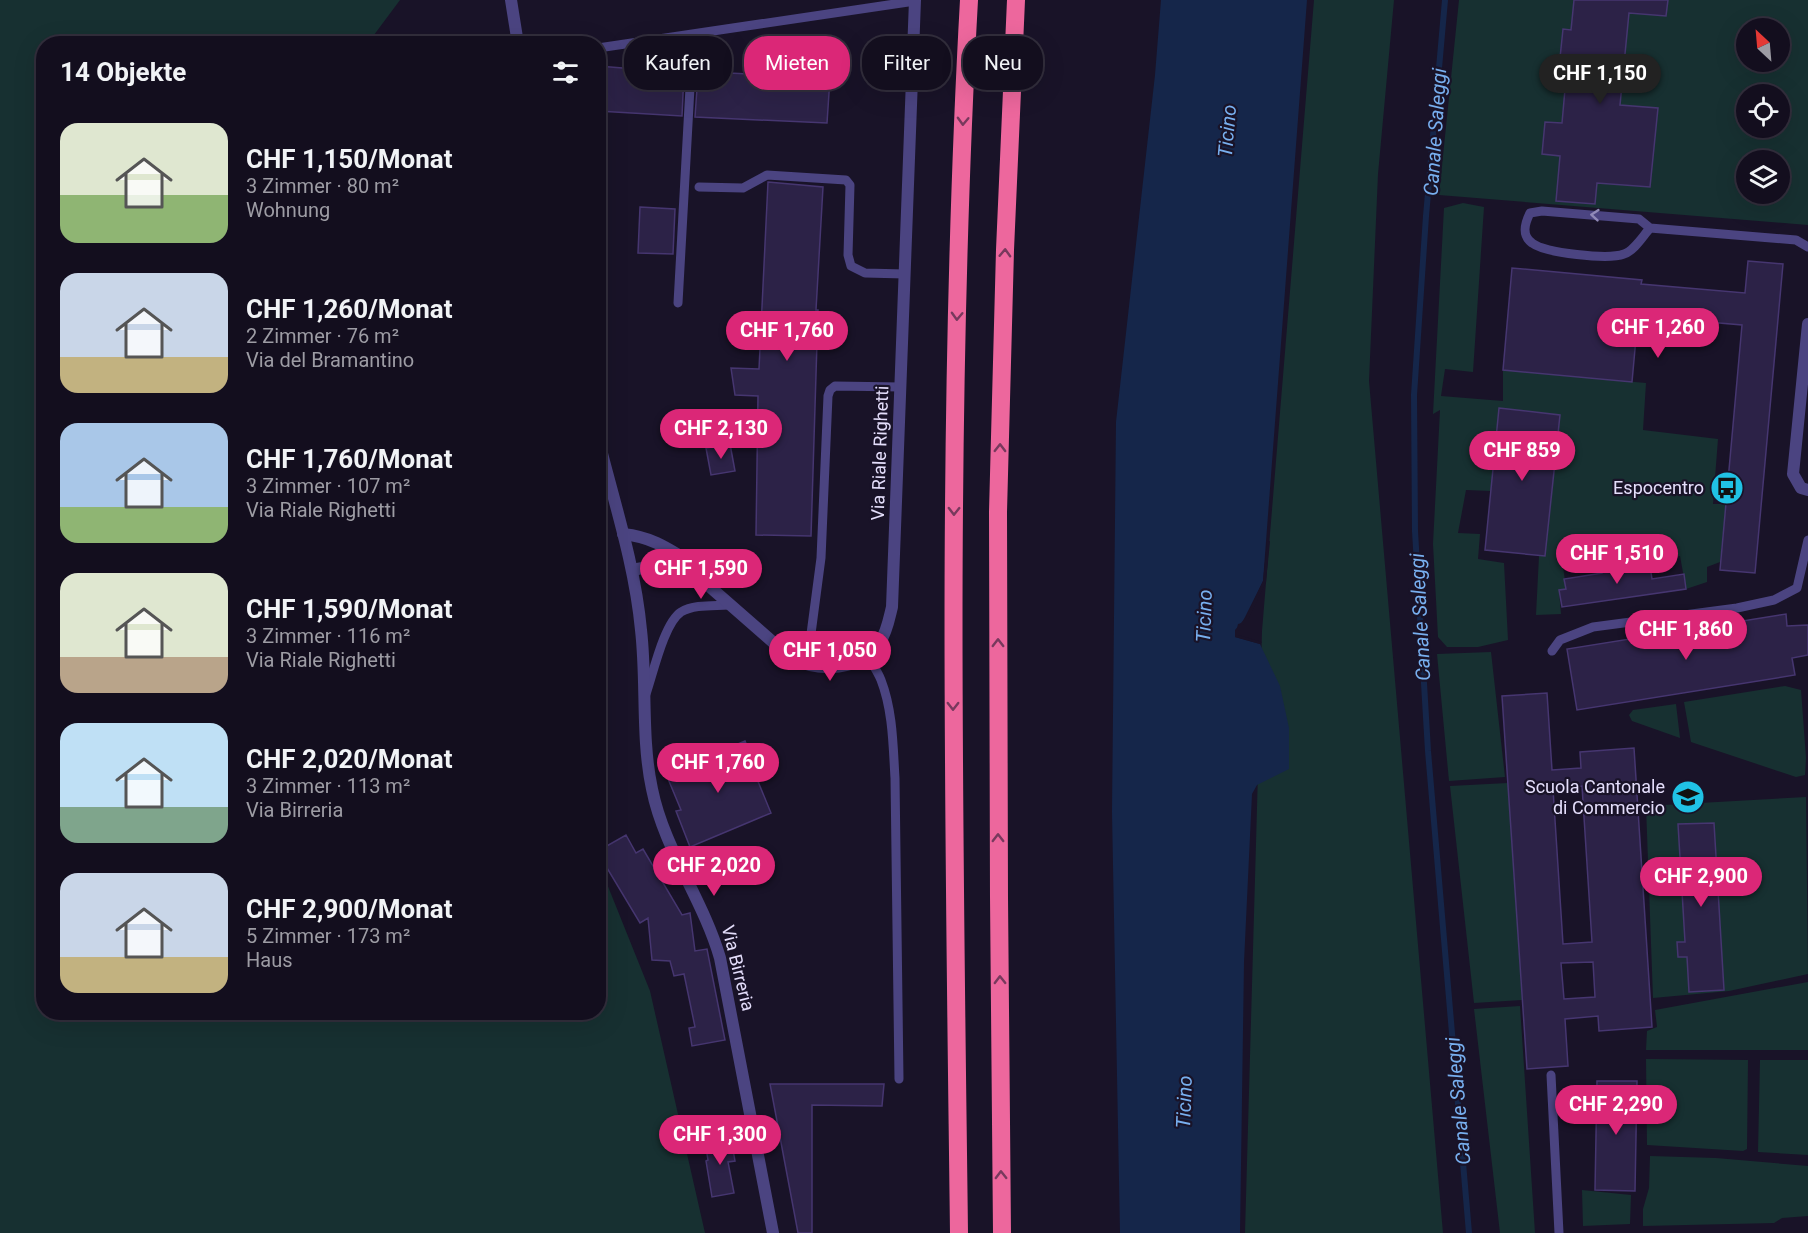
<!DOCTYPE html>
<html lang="de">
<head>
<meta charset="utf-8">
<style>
	body { margin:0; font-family:Roboto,sans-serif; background:#1c1727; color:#f1f3f6; height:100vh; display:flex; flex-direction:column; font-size:22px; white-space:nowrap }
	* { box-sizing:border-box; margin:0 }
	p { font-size:20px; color:#9d9ca4 }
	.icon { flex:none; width:33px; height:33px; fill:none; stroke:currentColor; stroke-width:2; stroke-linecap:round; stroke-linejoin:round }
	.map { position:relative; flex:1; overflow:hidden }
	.drawer { position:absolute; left:36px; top:36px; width:570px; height:984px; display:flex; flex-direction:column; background:#130e1e; border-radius:24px; box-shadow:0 6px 24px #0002,0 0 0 2px #322e3c }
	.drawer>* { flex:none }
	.banner { position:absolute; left:624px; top:36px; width:570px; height:54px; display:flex; gap:12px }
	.needle { width:39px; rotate:334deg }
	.fabs { position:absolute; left:1736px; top:18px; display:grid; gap:12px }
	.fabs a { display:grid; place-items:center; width:54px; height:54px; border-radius:50%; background:#130e1e; box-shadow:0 6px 24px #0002,0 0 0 2px #322e3c; font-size:30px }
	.price { position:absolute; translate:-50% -51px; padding:0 14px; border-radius:21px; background:#db2777; color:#fff; font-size:20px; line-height:39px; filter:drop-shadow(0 2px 3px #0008) }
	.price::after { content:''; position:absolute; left:50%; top:36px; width:18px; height:14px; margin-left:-9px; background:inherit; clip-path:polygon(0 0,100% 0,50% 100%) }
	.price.active { background:#222; color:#fff }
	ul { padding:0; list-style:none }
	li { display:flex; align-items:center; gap:18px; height:150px; padding:0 24px }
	li span { display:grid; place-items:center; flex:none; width:168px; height:120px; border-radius:18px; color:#555 }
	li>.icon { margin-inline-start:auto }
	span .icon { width:72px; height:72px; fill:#fffc; stroke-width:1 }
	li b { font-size:26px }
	h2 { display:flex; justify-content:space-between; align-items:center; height:72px; padding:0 24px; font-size:26px }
	.tag { padding:0 21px; border-radius:24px; background:#130e1e; box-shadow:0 6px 24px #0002,0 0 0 2px #322e3c; font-size:21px; line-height:54px }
	.tag.active { background:#db2777; color:#fff }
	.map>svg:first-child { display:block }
	.green { fill:#173031; fill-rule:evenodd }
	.water { fill:#15264a }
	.pier { fill:#191328 }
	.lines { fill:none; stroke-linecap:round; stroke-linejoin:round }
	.stream { stroke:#15264a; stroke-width:6 }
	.building { fill:#2c2247; stroke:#463670; stroke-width:1.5; fill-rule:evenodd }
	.service { stroke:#4b4481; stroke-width:9 }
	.minor { stroke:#4b4481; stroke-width:12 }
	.tertiary { stroke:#4b4481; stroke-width:12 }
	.motorway { stroke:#ed679d; stroke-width:18 }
	.oneway { stroke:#78395d }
	.oneway2 { stroke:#9089b8 }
	.labels { text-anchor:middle; stroke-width:4.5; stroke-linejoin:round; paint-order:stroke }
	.street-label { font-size:18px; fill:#e4defb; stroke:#191328 }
	.poi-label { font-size:18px; fill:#e4defb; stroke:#191328; text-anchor:end }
	.water-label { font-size:20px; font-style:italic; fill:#78afef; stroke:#191328 }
</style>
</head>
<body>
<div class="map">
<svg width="1808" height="1233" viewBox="0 0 1808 1233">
	<rect width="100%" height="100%" fill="#191328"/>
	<path class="green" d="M0,0H400L368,43L44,44V1012H598L599,864L650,991L705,1233H0Z
		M1314,0H1394L1378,174L1369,381L1443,1233H1245L1262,631Z
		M1459,0H1808V225L1439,195ZM1746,28H1779V62H1746ZM1746,94H1779V128H1746ZM1746,160H1779V194H1746Z
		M1463,203L1484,207L1473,372L1445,369L1441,396L1503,401V370L1646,383L1643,430L1718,439L1713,504H1726L1720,562L1707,567V582L1686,589L1680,556L1655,561L1656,551L1563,566L1566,589L1559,591L1561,614L1536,615L1539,556H1545L1560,415L1500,409L1491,491L1466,490L1458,533L1480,534L1478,559L1504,563L1508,640L1478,647H1447L1438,637L1433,544L1440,410L1433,414L1444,208Z
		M1491,652L1505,777L1449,781L1437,654Z
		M1785,686L1801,690L1806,758L1805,775L1796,777L1691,742L1684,702Z
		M1676,704L1680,738L1632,721L1629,715L1633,710Z
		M1508,783L1522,1000L1474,1003L1450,786Z
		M1806,797L1808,974L1729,991L1653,998L1646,806Z
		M1808,982V1050H1646L1647,1031L1657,1027L1655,1010Z
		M1520,1006L1535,1233H1500L1474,1009Z
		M1646,1059L1748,1060L1747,1149L1743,1151L1647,1145Z
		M1760,1060H1808V1155L1758,1152Z
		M1650,1156L1716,1158L1808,1166V1216L1782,1218L1774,1223L1643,1226V1209L1649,1188Z
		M1582,1190L1631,1195L1630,1224L1583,1226Z"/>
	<path class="water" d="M1161,0H1307L1263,581L1242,623L1238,624L1235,637L1260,644L1280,686L1289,728V769L1257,785L1252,794L1244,962L1240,1233H1120L1112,812L1116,422L1155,75Z"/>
	<path class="pier" d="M1270,541L1266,582L1249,618L1238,631V635L1262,642L1260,644L1235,637V630L1246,617L1263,581L1267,542Z"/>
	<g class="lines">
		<path class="stream" d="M1445,0L1426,216L1414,395L1415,531L1428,751L1469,1233"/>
	</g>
	<path class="building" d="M1574,0H1668L1666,16L1629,13L1620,105L1658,108L1650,187L1597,183L1595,204L1556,201L1560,156L1542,154L1545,122L1562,123L1566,78L1558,77L1563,29L1571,30Z
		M598,66L684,73L682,116L598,111Z
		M709,72L830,78L827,123L695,117L698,74L708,75Z
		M768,182L823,187L816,310H818L811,536L756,535L758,396L735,395L731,368L759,369Z
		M640,207L675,209L673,254L638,253Z
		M1748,261L1783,264L1755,573L1720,570L1742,325L1638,316L1632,382L1503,370L1512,268L1642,280L1641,284L1745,293Z
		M1499,408L1560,415L1545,556L1485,550Z
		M730,444L735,471L711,475L706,448Z
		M1622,560L1623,570L1650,566L1652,579L1684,574L1686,589L1562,607L1559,590L1566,589L1564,579L1602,573L1601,563Z
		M1786,614L1787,626L1808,625V655L1792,658L1795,675L1577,710L1567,649Z
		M1547,693L1552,770L1581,768L1580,752L1634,748L1652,1027L1599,1031L1598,1016L1565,1019L1568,1066L1527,1069L1502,696ZM1582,786L1592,942L1563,944L1553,789ZM1593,962L1595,997L1564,999L1561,963Z
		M745,741L760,777L757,779L771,813L690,847L676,811L681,810L666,774Z
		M1714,823L1724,990L1689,992L1687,957H1678L1677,942H1685L1678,824Z
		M626,835L636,853L643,849L682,915L690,913L695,951L707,949L725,1040L692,1046L689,1028L695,1027L684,974L674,976L670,961L652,960L648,918L640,923L598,853V851Z
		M1597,1081H1637L1635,1191L1595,1190Z
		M770,1084H884L882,1106L812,1105V1233H798Z
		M731,1138L735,1161L728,1162L734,1193L712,1197L706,1161L708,1160L705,1142Z"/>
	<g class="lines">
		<path class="service" d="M598,48L915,1
			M699,187L743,188L767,175L846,180L850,185L848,255L851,266L865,273L905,274
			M1650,228C1643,236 1634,251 1624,254C1608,260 1545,253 1532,243C1521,235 1525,223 1530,213L1542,211L1639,219L1650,228L1796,240L1808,247
			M678,303L693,34
			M1552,651L1560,640L1593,627L1737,608L1774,600L1797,588L1808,540
			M868,656C872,664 878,672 881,680C893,711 893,746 895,778L899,1079
			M807,664L821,558L828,396L830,390L835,386L901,387
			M646,694C653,674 664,623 681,612C694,604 714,606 728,605
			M1551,1075L1559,1233"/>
		<path class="minor" d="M1808,324L1793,474L1801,488L1808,490
			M623,534C651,537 666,547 690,562L694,573L791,658C818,672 862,672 880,642C887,632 889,619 892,607L915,0
			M632,570L664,564L694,573"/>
		<path class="tertiary" d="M511,0L518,44
			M598,438C614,502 635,565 641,630C647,682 641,738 652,789C664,849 703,899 720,958L773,1233"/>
		<path class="motorway" d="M959,1233C954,822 946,411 969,0
			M1002,1233L999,897L998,512L1005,250L1016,0"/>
	</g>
	<defs><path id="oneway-chevron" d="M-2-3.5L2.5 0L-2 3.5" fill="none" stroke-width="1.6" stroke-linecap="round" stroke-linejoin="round" transform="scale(1.5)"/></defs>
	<g class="oneway">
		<use href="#oneway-chevron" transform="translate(963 121) rotate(92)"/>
		<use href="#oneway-chevron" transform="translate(1005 253) rotate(-88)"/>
		<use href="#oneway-chevron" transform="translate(957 316) rotate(92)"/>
		<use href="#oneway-chevron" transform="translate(1000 448) rotate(-89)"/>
		<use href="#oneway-chevron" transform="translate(954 511) rotate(91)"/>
		<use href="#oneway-chevron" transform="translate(998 643) rotate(-90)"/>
		<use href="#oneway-chevron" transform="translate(953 706) rotate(90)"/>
		<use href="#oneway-chevron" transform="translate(998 838) rotate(-90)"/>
		<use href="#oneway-chevron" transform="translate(1000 980) rotate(-91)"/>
		<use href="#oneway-chevron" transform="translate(1001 1175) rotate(-91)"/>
	</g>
	<use class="oneway2" href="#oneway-chevron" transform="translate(1595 215) rotate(-175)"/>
	<defs>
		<g id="bus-disc" transform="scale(1.725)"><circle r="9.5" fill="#20c2e5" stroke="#191328"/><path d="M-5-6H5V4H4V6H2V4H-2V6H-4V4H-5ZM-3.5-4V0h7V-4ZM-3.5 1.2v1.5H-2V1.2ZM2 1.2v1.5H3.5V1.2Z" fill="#111"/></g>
		<g id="school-disc" transform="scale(1.725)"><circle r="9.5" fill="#20c2e5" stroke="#191328"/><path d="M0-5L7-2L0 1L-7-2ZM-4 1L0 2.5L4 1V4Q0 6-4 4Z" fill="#111"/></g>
	</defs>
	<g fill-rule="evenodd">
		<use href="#bus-disc" x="1727" y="488"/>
		<use href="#school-disc" x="1688" y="797"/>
	</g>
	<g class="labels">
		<g class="street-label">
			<text transform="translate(880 453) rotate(-88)" y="6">Via Riale Righetti</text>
			<text transform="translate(738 968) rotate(76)" y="6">Via Birreria</text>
		</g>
		<g class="poi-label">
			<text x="1704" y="494">Espocentro</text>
			<text x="1665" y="793">Scuola Cantonale<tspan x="1665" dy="21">di Commercio</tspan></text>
		</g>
		<g class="water-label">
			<text transform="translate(1227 131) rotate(-85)" y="7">Ticino</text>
			<text transform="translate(1435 132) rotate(-86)" y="7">Canale Saleggi</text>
			<text transform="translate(1204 616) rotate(-88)" y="7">Ticino</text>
			<text transform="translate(1420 617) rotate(-93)" y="7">Canale Saleggi</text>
			<text transform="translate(1458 1101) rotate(-95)" y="7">Canale Saleggi</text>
			<text transform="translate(1184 1102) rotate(-88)" y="7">Ticino</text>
		</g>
	</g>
</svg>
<div class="fabs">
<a><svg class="needle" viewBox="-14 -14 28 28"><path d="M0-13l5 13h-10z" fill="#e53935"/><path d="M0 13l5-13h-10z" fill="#9d9ca4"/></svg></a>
<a><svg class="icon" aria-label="locate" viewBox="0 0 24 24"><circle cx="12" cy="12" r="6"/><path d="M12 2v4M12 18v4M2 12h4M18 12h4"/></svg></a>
<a><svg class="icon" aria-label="layers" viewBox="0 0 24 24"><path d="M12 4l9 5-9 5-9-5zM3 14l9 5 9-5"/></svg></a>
</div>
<b class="price active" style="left:1600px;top:105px">CHF 1,150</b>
<b class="price" style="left:1658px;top:359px">CHF 1,260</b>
<b class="price" style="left:787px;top:362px">CHF 1,760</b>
<b class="price" style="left:721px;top:460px">CHF 2,130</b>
<b class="price" style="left:1522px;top:482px">CHF 859</b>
<b class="price" style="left:1617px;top:585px">CHF 1,510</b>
<b class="price" style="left:701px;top:600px">CHF 1,590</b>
<b class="price" style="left:1686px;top:661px">CHF 1,860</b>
<b class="price" style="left:830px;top:682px">CHF 1,050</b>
<b class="price" style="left:718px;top:794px">CHF 1,760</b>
<b class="price" style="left:714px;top:897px">CHF 2,020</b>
<b class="price" style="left:1701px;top:908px">CHF 2,900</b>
<b class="price" style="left:1616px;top:1136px">CHF 2,290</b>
<b class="price" style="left:720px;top:1166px">CHF 1,300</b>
<div class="banner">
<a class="tag">Kaufen</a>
<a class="tag active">Mieten</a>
<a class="tag">Filter</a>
<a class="tag">Neu</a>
</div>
<section class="drawer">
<h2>14 Objekte<svg class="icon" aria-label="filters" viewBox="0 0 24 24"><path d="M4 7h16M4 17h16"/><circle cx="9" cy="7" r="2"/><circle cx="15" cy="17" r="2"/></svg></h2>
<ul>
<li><span style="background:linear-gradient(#dfe7d0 60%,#8fb573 0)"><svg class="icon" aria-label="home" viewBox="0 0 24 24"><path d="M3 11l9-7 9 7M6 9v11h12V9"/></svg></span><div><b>CHF 1,150/Monat</b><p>3 Zimmer · 80 m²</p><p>Wohnung</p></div></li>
<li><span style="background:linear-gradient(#c9d6e8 70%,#c2b280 0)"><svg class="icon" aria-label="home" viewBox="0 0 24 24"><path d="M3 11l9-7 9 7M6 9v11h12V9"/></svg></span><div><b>CHF 1,260/Monat</b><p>2 Zimmer · 76 m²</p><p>Via del Bramantino</p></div></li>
<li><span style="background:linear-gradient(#a9c7e8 70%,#8fb573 0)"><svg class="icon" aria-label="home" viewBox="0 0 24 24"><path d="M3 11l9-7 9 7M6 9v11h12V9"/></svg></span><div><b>CHF 1,760/Monat</b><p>3 Zimmer · 107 m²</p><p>Via Riale Righetti</p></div></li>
<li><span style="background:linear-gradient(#dfe7d0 70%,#b9a48a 0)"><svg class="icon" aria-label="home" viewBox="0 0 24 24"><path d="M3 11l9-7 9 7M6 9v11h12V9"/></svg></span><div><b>CHF 1,590/Monat</b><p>3 Zimmer · 116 m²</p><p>Via Riale Righetti</p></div></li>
<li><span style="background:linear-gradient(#bfe0f5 70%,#7fa58c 0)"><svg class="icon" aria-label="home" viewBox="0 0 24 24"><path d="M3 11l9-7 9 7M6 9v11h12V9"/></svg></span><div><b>CHF 2,020/Monat</b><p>3 Zimmer · 113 m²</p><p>Via Birreria</p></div></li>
<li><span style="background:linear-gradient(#c9d6e8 70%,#c2b280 0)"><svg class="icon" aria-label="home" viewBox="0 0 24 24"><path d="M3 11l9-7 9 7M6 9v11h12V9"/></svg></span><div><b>CHF 2,900/Monat</b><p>5 Zimmer · 173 m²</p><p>Haus</p></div></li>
</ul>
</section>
</div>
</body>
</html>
